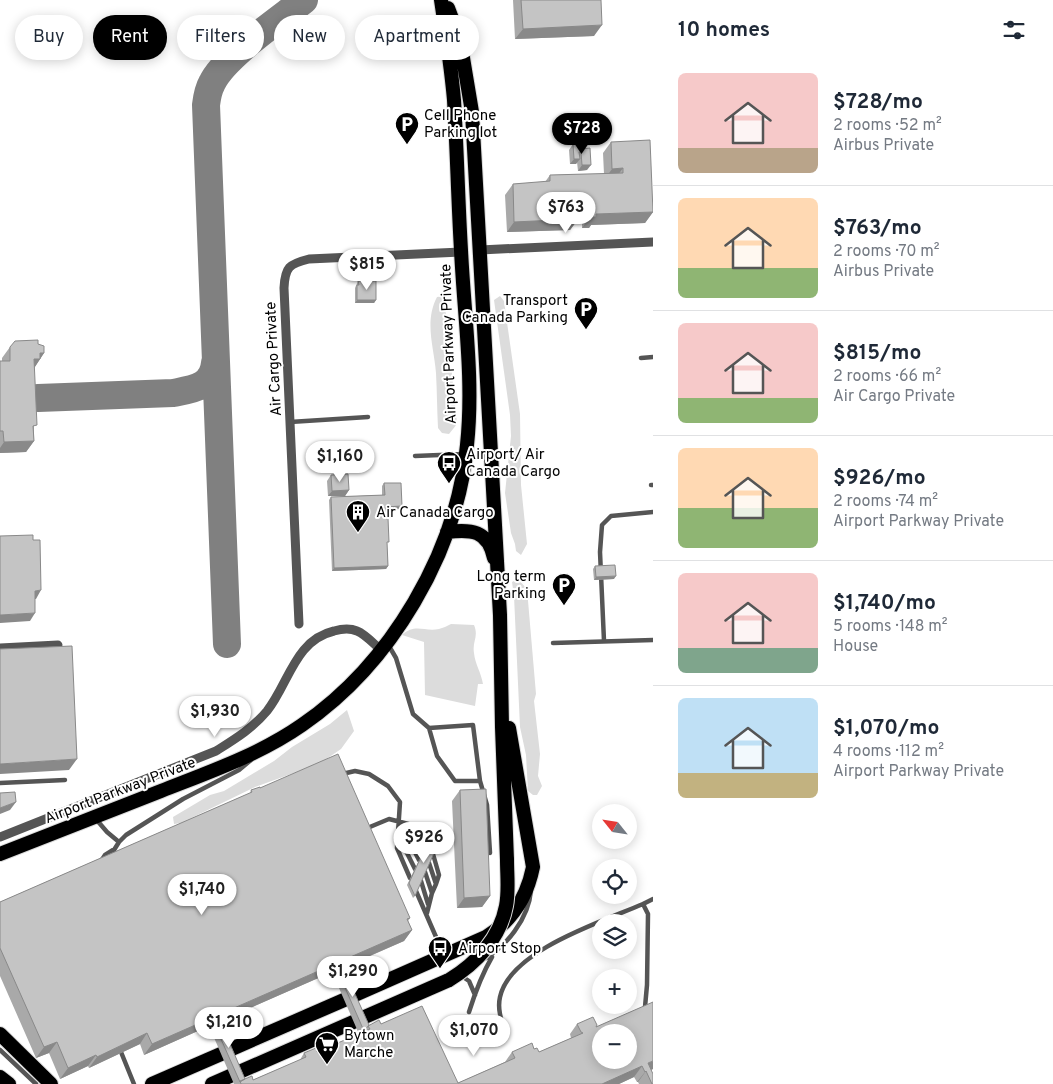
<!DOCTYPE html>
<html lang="en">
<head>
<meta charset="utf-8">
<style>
	body { margin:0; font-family:Overpass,sans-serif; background:#f6f6f7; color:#1f2937; height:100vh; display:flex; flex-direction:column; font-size:19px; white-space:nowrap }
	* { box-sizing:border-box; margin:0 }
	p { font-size:16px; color:#747a83 }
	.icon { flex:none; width:28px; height:28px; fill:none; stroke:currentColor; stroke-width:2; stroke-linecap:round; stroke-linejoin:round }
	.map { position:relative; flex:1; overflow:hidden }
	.details { display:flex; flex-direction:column; background:#fff; width:400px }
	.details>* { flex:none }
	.guide { position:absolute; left:15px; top:15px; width:475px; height:45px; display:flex; gap:10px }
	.needle { width:32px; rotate:300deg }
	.fabs { position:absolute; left:592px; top:804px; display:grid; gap:10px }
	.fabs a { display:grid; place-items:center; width:45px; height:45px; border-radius:50%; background:#fff; box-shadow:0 2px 12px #0003; font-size:25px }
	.price { position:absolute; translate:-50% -42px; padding:0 11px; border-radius:18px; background:#fff; color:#222; font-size:16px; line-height:32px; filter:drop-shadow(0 1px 2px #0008) }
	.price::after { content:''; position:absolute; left:50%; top:30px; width:15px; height:11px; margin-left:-8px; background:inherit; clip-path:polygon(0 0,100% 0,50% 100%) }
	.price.active { background:#000; color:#fff }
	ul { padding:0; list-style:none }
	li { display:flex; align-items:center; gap:15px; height:125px; padding:0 25px }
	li+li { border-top:1px solid #e0e1e3 }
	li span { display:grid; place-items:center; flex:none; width:140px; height:100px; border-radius:8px; color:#555 }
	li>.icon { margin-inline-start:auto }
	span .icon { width:60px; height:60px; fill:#fffc; stroke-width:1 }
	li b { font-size:21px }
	h2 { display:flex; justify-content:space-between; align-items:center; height:60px; padding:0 25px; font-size:21px }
	.chip { padding:0 18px; border-radius:22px; background:#fff; box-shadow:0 2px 12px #0003; font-size:18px; line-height:45px }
	.chip.active { background:#000; color:#fff }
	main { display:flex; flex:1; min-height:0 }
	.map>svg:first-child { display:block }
	.green { fill:#dcdcdc }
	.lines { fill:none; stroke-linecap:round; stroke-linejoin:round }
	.taxiway { stroke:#808080; stroke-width:28 }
	.trunk-casing { stroke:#dbdbdb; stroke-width:16 }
	.service { stroke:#555; stroke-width:4.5 }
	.minor { stroke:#555; stroke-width:9 }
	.trunk { stroke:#000; stroke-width:14 }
	.trunk-bridge-casing { stroke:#dbdbdb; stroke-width:16; stroke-linecap:butt }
	.trunk-bridge { stroke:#000; stroke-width:14 }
	.wall { fill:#a9a9a9; fill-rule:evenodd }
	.shaded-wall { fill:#898989 }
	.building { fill:#c4c4c4; stroke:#898989; fill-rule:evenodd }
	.labels { text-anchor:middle; stroke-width:4; stroke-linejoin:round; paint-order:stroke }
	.poi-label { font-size:15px; fill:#000; stroke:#fff; text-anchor:start }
	.street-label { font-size:15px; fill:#000; stroke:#fff }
</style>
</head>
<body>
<main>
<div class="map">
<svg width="653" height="1084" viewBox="0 0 653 1084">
	<rect width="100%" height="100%" fill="#fff"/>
	<path class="green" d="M444,296L457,424L449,434L442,433L438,428C437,410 437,391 436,373C434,347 424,322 437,297Z
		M500,296L504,301L520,414L521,485L527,544L521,555L516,551L515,544L511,533L505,493L511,436L510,415L494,300Z
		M518,579L527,589L536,694L534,701L540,754L538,776L542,786L537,795H533L528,791L526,755L520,727L514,596L512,582Z
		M451,624L474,625C479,637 472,641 474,653C475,664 481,672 483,684H478L475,706L425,695L424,642L402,635C415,623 424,632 439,629C443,628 447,626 451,624Z
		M347,710L354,731L341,749L319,764L255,787L181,823L174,824L173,817L210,795L224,791L274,761L292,747L330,724Z"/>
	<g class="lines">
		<path class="taxiway" d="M38,398L173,393C193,389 213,387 215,363
			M227,644L206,105C207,97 208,90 212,83C224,57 280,19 304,0"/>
		<g class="trunk-casing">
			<path id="trunk" d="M448,8L460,40L472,112L500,615L502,727L507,860
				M447,532C471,529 488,530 494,558
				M0,854C54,833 107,812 161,791C209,772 259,755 302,725C391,664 457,552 467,445C474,380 464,314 461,250C458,200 457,150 454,100C451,66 446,33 441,0
				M350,997L486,937C512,921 527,897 533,867L509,728
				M0,1034L51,1084
				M227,1051L344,1000
				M0,1077L9,1084
				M152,1084L221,1054
				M212,1084L449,980"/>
		</g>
		<path class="service" d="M641,358L653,357
			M290,422L368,417
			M415,456L464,454
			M651,485H653
			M604,641L600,552L602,525L611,516L653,512
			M553,643L653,640
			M389,646L396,658L413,714L429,728L437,756L455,781H480L473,725L429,728
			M342,774L355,771L369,774L388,786L400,802L397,848L410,878
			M480,781L487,805L490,853
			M0,783L65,780
			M95,818L107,832L119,842
			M400,823L419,860
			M403,824L413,831L423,851
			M365,829L389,819L420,827L427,841
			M399,837L415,869
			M433,854L439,875L436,884
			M109,858L119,842L126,835L183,799L239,770L251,760
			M101,861L105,855L113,850
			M429,863L436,884L432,893
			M425,872L432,893L427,913
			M421,881L428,904
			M416,891L443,953
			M481,961C506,948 529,918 531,890
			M460,975L469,981L475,995
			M645,1007L647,985L648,914L643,904L653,899
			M469,1012C475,993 482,974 492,957
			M506,1034C502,1022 497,1010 500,997C510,950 604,921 643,904
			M0,1050L36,1084
			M121,1052L134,1084"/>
		<path class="minor" d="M480,250L653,242
			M299,624L284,288C285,267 289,264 309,259L461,252
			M0,648L58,645
			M0,837L216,751C235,739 253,728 267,711C289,683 295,640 334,631C341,629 350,628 357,631C365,634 374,644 381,650"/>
		<use href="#trunk" class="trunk"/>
		<g class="trunk-bridge-casing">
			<path id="trunk-bridge" d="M449,980C477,963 500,938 506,906C509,891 507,875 507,860"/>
		</g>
		<use href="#trunk-bridge" class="trunk-bridge"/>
	</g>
	<path class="wall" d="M513,0H601L594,36L515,39Z
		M611,142L653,212L645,223L591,225L589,228H582V221L576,222L570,230L507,232L505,195L513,184L545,182L550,175L604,174L603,153Z
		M573,144L579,149L590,148L587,170L578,171L577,162L576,164H570L569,150Z
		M358,281L376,300L374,303H355V288Z
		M38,344L44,353L34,368V441L26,452L0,453V361H2V358L10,347Z
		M331,475L349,490L345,496H328L327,481Z
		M384,483L400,509L385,510L388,566L386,569L332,571L329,500L331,497L382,495V486Z
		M595,566L614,579L594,580L593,569Z
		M260,788L410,918L408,921L412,930L404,941L343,968L369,1025L381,1024L458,1083L505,1062L512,1052L534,1049L539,1052L571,1038L570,1034L577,1024L596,1027L653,1069L651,1070L653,1084H639L638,1082H637L634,1077L619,1084H234L209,1026L144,1055L140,1044L89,1068L88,1066L60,1079L49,1053L36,1058L0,976V902L250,793L251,790ZM332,972L359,1034L317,1052L304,1053L300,1060L253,1080L245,1079L220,1021Z
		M460,790L490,896L482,907L457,908L452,801Z
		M433,831L415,896L413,898L407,885Z"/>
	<path class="shaded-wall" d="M602,25L594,36L515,39L523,29Z
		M574,159H580L576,164H570Z
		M582,165H591L587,170L578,171Z
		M623,168L615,179L604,180L612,169Z
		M577,211H590L582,221L576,222L570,230L507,232L514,222Z
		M653,212L645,223L591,225L589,228H582L590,217L596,214Z
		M357,300H376L374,303H355Z
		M40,353H44L33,370L34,359Z
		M34,441L26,452L0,453V448L4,442Z
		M349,490L345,496H328L332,491Z
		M402,506L400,509L383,510L385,507Z
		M388,566L386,569L332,571L334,568Z
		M616,576L614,579L594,580L596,577Z
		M41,590L36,599H29L35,591Z
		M35,613L30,621L0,623V615Z
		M77,759L69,770L0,774V764Z
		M16,802L10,810L0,814V808Z
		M490,896L482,907L457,908L464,898Z
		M412,930L404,941L337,970L336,967L332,972L214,1024L213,1021L209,1026L144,1055L152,1044Z
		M147,1033L140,1044L89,1068L97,1057Z
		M57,1042L49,1053L36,1058L44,1047Z
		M96,1055L88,1066L60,1079L68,1068Z
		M653,1061V1069L646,1072V1071L638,1082H637L645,1072L648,1063Z
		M642,1066L634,1077L619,1084H602Z"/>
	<path class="building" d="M521,0H601L602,25L523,29Z
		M650,140L653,212L596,214V217H590V211H577V219L514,222L513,184L550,181V175L623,173V168L612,169L611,142Z
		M573,144H579V149L590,148L591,165H582L581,152H579L580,159H574Z
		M358,281H376V300H357V285H359Z
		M38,340V344L44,346V353H40V359H34L37,425L33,426L34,441L4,442L3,431H0V361H10V347L15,341Z
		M348,474L349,490L332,491L331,475Z
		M384,483H401L402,506L385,507L386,519L388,518L389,542H387L388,566L334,568L331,497L385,495Z
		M33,535V540H40L41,590L35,591V613L0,615V536Z
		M615,565L616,576L596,577L595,566Z
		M72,646L77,759L0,764V649Z
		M338,754L410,918L407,919L412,930L152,1044L147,1033L97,1057L96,1055L68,1068L57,1042L44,1047L0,948V902L252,792L251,790L260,787V788Z
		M486,789L490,896L464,898L460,790Z
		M15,792L16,802L0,808V793Z
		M433,831L438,844L415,896L409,883Z
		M342,965L369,1025L364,1031L336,967Z
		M653,1002V1061L648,1063L653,1074V1084H652L646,1071L645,1072L642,1066L602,1084H241L240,1081L252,1076L253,1080L306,1057L304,1053L316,1048L317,1052L370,1029L368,1026L379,1020L381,1024L422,1006L458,1083L515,1058L512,1052L532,1043L534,1049L537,1048L539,1052L583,1033L581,1032L577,1024L593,1017L597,1025L596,1027ZM601,1032H629V1060H601Z
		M219,1018L245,1079L240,1082L213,1021Z"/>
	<defs>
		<g id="parking-pin" transform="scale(1.25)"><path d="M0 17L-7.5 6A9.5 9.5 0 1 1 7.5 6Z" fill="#000" stroke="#fff"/><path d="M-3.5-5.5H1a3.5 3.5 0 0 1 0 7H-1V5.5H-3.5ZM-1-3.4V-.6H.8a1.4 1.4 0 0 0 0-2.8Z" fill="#fff"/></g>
		<g id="bus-pin" transform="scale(1.25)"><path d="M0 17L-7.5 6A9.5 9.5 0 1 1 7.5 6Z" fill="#000" stroke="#fff"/><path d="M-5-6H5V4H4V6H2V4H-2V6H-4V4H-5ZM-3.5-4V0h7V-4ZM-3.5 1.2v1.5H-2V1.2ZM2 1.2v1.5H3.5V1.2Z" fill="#fff"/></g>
		<g id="building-pin" transform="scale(1.25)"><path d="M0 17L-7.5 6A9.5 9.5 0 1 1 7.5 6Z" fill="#000" stroke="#fff"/><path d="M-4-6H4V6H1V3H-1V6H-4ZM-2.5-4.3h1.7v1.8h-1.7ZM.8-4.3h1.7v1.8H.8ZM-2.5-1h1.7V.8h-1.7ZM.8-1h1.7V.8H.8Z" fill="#fff"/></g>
		<g id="supermarket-pin" transform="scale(1.25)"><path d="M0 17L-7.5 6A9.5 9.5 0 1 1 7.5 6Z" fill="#000" stroke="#fff"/><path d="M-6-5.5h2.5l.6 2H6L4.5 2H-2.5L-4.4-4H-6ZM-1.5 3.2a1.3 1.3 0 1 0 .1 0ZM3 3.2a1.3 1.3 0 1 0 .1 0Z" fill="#fff"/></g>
	</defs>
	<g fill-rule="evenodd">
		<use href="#parking-pin" x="407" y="124"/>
		<use href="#parking-pin" x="586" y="309"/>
		<use href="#bus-pin" x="449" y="463"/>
		<use href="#building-pin" x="358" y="512"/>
		<use href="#parking-pin" x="564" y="585"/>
		<use href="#bus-pin" x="440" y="948"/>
		<use href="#supermarket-pin" x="327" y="1044"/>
	</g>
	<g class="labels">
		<g class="poi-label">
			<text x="424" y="120">Cell Phone<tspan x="424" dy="17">Parking lot</tspan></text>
			<text x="568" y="305" text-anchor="end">Transport<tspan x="568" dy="17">Canada Parking</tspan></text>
			<text x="466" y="459">Airport/ Air<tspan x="466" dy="17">Canada Cargo</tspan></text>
			<text x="376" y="517">Air Canada Cargo</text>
			<text x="546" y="581" text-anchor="end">Long term<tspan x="546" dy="17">Parking</tspan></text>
			<text x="458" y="953">Airport Stop</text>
			<text x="344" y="1040">Bytown<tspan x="344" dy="17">Marche</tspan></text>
		</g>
		<g class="street-label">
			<text transform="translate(448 344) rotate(-92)" y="5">Airport Parkway Private</text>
			<text transform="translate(273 359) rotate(-93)" y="5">Air Cargo Private</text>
			<text transform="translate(120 790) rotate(-21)" y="5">Airport Parkway Private</text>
		</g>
	</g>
</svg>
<div class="fabs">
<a><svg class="needle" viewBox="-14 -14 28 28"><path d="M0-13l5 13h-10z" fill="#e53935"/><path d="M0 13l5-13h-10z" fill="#747a83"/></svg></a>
<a><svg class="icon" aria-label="locate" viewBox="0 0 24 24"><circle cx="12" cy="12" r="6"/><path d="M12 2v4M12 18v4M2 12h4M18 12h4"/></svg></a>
<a><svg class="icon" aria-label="layers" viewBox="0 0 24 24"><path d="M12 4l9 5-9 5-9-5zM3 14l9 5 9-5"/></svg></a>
<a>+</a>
<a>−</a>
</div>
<b class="price active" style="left:582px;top:155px">$728</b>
<b class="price" style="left:566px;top:234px">$763</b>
<b class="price" style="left:367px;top:291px">$815</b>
<b class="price" style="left:340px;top:483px">$1,160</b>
<b class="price" style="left:215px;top:738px">$1,930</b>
<b class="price" style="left:424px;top:864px">$926</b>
<b class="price" style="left:202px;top:916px">$1,740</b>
<b class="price" style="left:353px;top:998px">$1,290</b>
<b class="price" style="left:229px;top:1049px">$1,210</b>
<b class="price" style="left:474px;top:1057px">$1,070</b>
<div class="guide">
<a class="chip">Buy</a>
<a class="chip active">Rent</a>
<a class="chip">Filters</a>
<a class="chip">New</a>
<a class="chip">Apartment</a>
</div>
</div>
<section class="details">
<h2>10 homes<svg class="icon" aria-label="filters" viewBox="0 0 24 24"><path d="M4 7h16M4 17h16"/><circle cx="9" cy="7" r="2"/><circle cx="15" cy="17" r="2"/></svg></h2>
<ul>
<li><span style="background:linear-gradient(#f6c9c9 75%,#b9a48a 0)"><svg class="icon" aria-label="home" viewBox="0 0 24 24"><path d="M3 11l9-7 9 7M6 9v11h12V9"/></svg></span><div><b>$728/mo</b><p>2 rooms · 52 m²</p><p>Airbus Private</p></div></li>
<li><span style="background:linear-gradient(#ffd9b3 70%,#8fb573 0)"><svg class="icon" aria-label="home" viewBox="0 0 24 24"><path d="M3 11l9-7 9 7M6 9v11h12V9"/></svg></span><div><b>$763/mo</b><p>2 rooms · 70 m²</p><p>Airbus Private</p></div></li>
<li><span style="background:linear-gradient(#f6c9c9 75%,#8fb573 0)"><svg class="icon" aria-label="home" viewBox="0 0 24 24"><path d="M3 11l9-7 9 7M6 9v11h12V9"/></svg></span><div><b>$815/mo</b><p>2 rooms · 66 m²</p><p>Air Cargo Private</p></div></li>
<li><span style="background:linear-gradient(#ffd9b3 60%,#8fb573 0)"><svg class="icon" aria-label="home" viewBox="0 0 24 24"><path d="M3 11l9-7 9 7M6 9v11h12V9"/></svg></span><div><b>$926/mo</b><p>2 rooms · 74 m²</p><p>Airport Parkway Private</p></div></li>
<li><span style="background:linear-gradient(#f6c9c9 75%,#7fa58c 0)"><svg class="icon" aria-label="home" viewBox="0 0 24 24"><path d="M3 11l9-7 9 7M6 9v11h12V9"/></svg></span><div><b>$1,740/mo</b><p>5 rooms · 148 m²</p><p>House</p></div></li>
<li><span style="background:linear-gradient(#bfe0f5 75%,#c2b280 0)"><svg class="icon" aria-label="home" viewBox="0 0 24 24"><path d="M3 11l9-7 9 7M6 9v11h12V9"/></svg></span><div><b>$1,070/mo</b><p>4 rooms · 112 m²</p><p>Airport Parkway Private</p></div></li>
</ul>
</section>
</main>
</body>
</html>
